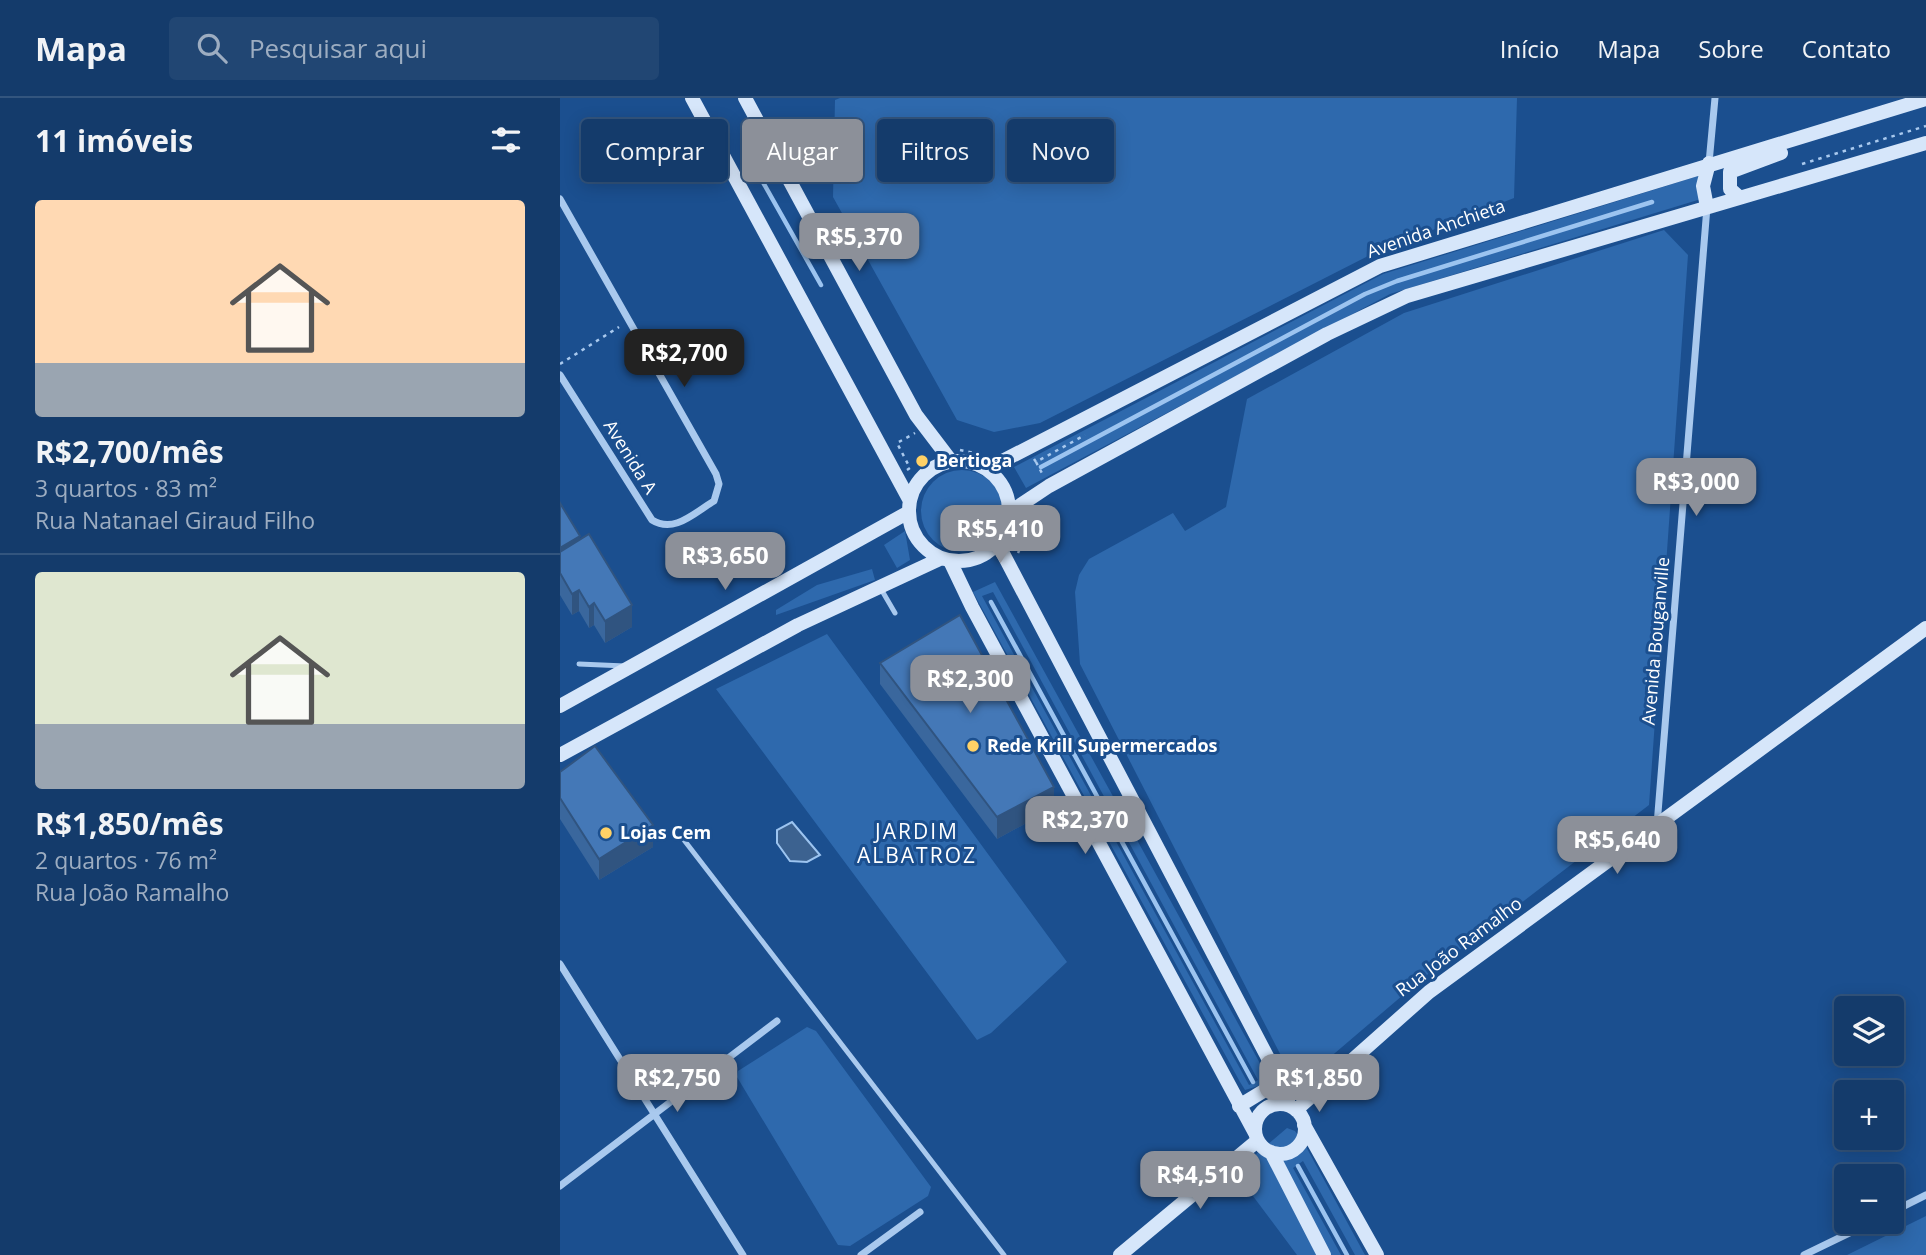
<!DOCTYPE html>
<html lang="pt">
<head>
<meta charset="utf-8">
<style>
	body { margin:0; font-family:"Open Sans",sans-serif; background:#214673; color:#f1f3f6; height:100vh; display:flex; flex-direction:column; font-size:26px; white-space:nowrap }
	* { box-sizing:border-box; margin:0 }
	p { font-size:23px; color:#9dadc1 }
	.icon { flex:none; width:38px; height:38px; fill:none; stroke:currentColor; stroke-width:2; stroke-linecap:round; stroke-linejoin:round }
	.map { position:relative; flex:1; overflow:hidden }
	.panel { display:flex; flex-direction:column; background:#143b6b; width:560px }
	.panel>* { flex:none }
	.hud { position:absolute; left:21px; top:21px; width:665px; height:63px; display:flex; gap:14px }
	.buttons { position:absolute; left:1274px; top:898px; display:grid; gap:14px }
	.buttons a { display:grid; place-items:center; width:70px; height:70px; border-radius:7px; background:#143b6b; box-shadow:0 4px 18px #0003,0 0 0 2px #33557e; font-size:35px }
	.price { position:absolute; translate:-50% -60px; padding:0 16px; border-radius:14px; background:#8c9099; color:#fff; font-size:23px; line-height:46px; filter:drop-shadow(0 2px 4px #0008) }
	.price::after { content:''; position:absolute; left:50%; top:42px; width:21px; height:16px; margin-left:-10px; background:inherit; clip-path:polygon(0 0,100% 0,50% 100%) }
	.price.selected { background:#222; color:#fff }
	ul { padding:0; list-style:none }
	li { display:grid; align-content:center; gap:14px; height:371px; padding:0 35px }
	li+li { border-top:2px solid #33557e }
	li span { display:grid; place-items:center; height:217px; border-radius:7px; color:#555 }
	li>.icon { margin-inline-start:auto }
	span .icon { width:126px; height:126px; fill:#fffc; stroke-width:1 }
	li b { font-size:30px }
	h2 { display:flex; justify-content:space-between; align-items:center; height:84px; padding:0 35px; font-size:30px }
	.chip { padding:0 24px; border-radius:7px; background:#143b6b; box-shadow:0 4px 18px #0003,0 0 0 2px #33557e; font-size:24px; line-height:63px }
	.chip.selected { background:#8c9099; color:#fff }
	header { display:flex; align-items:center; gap:42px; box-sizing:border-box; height:98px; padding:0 35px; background:#143b6b; border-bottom:2px solid #33557e }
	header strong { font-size:33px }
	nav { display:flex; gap:38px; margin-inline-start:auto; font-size:24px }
	.search { width:490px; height:63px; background:#214673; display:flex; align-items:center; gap:18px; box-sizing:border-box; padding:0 24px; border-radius:7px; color:#9dadc1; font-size:26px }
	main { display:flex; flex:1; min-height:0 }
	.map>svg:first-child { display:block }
	.green { fill:#2e69ad; fill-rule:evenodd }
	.water { fill:#3c6290; stroke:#9cc4f0; stroke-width:2 }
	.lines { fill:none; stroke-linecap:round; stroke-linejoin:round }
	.stream { stroke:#9cc4f0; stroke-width:4.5 }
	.path { stroke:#a9c9ee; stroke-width:2.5; stroke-dasharray:3.5 5; stroke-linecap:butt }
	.lane { stroke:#a9c9ee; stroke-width:5 }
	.street { stroke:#a9c9ee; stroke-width:7 }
	.secondary { stroke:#d6e6fa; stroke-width:14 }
	.wall { fill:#3a679d }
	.shaded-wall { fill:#305480 }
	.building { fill:#4478b7; stroke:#305480; stroke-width:2 }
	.poi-dot { fill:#ffd166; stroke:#1b4f8f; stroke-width:2.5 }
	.labels { text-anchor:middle; stroke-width:6; stroke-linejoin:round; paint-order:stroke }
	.street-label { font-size:18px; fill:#fff; stroke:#1b4f8f }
	.poi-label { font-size:18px; font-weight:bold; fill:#fff; stroke:#1b4f8f; text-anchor:start }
	.quarter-label { font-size:21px; letter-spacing:2px; fill:#fff; stroke:#1b4f8f }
</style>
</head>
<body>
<header>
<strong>Mapa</strong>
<div class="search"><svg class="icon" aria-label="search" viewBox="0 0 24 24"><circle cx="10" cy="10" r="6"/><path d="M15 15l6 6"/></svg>Pesquisar aqui</div>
<nav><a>Início</a><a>Mapa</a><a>Sobre</a><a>Contato</a></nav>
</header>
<main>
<section class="panel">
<h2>11 imóveis<svg class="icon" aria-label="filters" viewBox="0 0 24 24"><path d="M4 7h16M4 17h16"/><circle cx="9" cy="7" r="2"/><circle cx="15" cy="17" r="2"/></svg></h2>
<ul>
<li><span style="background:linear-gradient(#ffd9b3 75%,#9aa5b1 0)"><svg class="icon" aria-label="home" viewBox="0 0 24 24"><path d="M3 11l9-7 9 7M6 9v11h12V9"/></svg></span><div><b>R$2,700/mês</b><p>3 quartos · 83 m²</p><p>Rua Natanael Giraud Filho</p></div></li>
<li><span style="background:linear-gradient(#dfe7d0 70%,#9aa5b1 0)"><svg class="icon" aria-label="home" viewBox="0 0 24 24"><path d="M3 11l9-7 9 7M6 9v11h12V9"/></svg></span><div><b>R$1,850/mês</b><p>2 quartos · 76 m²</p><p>Rua João Ramalho</p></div></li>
</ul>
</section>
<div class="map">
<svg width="1366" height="1157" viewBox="0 0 1366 1157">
	<rect width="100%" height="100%" fill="#1b4f8f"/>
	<path class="green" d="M280,0H957L954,100L814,155L480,325L434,334L397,322L273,99L275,2Z
		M1138,78L1141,101L830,196L466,390L454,369L823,176Z
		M1104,132L1128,157L1089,707L863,880L741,984L733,981L520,566L515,494L519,477L529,461L613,415L625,433L666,409L687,301L844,215Z
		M361 413a41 41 0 1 1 82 0a41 41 0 1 1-82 0Z
		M345,433L350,462L337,470L324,447Z
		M312,471L315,482L216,517V512L257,487Z
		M435,484L702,969L707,979L705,986L685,992L680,984L413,494ZM433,494L698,982L689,987L422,498Z
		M267,536L507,864L431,935L417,942L156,591Z
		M247,929L256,933L371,1089L368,1098L290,1148L278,1147L177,979L178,973Z
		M727,1030L735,1033L744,1045L805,1157H795L743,1063L733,1070L781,1157H737L675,1074Z
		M1366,1118V1157H1287Z"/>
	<path class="water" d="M232,724L260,757L247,764L230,763L217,745V732Z"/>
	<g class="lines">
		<path class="stream" d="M200,79L261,187
			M481,369L805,196L837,183L1092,104
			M431,504L693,984
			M738,1068L787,1157"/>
		<path class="path" d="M1242,66L1366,28
			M0,266L59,229
			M400,352L424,357
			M474,361L476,364L525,337
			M476,364L483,377
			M347,372L350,370L337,345L355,335
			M458,455L477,414"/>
		<path class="lane" d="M321,491L335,515
			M19,566L65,568
			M124,742L444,1157"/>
		<path class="street" d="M1149,65L1155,0
			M0,101L156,376L159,386L154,403C134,415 114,436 92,422L0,277
			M1097,727L1147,109
			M0,866L183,1157
			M0,1088L217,923
			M1332,1114L1366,1097
			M301,1157L360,1114
			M1244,1157L1312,1124"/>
		<path class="secondary" d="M132,0L350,403
			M185,0L356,317L391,363
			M1179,99L1170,91V74L1221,55
			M1147,109L1143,88L1149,65
			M349 413a50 50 0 1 1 100 0a50 50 0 1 1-100 0Z
			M427,371L820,168L1366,1
			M450,414L489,388L767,236L847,198L1366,45
			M438,446L720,983L729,1006
			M390,463L412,509L695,1035
			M0,608L349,414
			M0,657L238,527L382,460
			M695 1031a25 25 0 1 1 50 0a25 25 0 1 1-50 0Z
			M679,1008L720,983
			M736,1012L869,894L1366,530
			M744,1027L817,1157
			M711,1054L764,1157
			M560,1157L697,1043"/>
	</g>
	<path class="wall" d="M0,405L20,442L72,529L45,545L34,527L29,530L19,513L12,517L0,497Z
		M320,565L494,710L437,741L320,586Z
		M0,674L93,749L39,782L0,721Z"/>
	<path class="shaded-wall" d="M20,438V459L0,471V450Z
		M19,492V513L12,517V496Z
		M34,505V527L29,530V509Z
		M72,507V529L45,545V523Z
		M494,689V710L437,741V719Z
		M93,727V749L39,782V761Z"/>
	<path class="building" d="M0,405L20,438L0,450Z
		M29,436L72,507L45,523L34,505L29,509L19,492L12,496L0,475V454Z
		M400,517L494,689L437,719L320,565Z
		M35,648L93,727L39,761L0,700V674Z"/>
	<g class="poi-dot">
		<circle cx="362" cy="363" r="7"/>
		<circle cx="413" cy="648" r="7"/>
		<circle cx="46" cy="735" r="7"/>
	</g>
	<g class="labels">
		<g class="street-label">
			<text transform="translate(876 131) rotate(-19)" y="6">Avenida Anchieta</text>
			<text transform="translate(70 359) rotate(58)" y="6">Avenida A</text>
			<text transform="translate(1096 543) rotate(-85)" y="6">Avenida Bouganville</text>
			<text transform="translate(899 849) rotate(-37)" y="6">Rua João Ramalho</text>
		</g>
		<g class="poi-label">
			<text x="376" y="369">Bertioga</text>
			<text x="427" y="654">Rede Krill Supermercados</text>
			<text x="60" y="741">Lojas Cem</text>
		</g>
		<g class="quarter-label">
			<text x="357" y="741">JARDIM<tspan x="357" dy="24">ALBATROZ</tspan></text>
		</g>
	</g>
</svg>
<div class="buttons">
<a><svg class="icon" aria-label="layers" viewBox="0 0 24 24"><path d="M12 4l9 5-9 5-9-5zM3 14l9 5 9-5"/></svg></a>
<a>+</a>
<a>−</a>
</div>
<b class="price" style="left:299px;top:175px">R$5,370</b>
<b class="price selected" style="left:124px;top:291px">R$2,700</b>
<b class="price" style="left:1136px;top:420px">R$3,000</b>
<b class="price" style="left:440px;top:467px">R$5,410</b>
<b class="price" style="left:165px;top:494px">R$3,650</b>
<b class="price" style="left:410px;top:617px">R$2,300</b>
<b class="price" style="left:525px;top:758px">R$2,370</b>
<b class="price" style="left:1057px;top:778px">R$5,640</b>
<b class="price" style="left:117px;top:1016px">R$2,750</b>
<b class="price" style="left:759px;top:1016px">R$1,850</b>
<b class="price" style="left:640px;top:1113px">R$4,510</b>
<div class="hud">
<a class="chip">Comprar</a>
<a class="chip selected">Alugar</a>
<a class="chip">Filtros</a>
<a class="chip">Novo</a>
</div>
</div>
</main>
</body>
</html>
